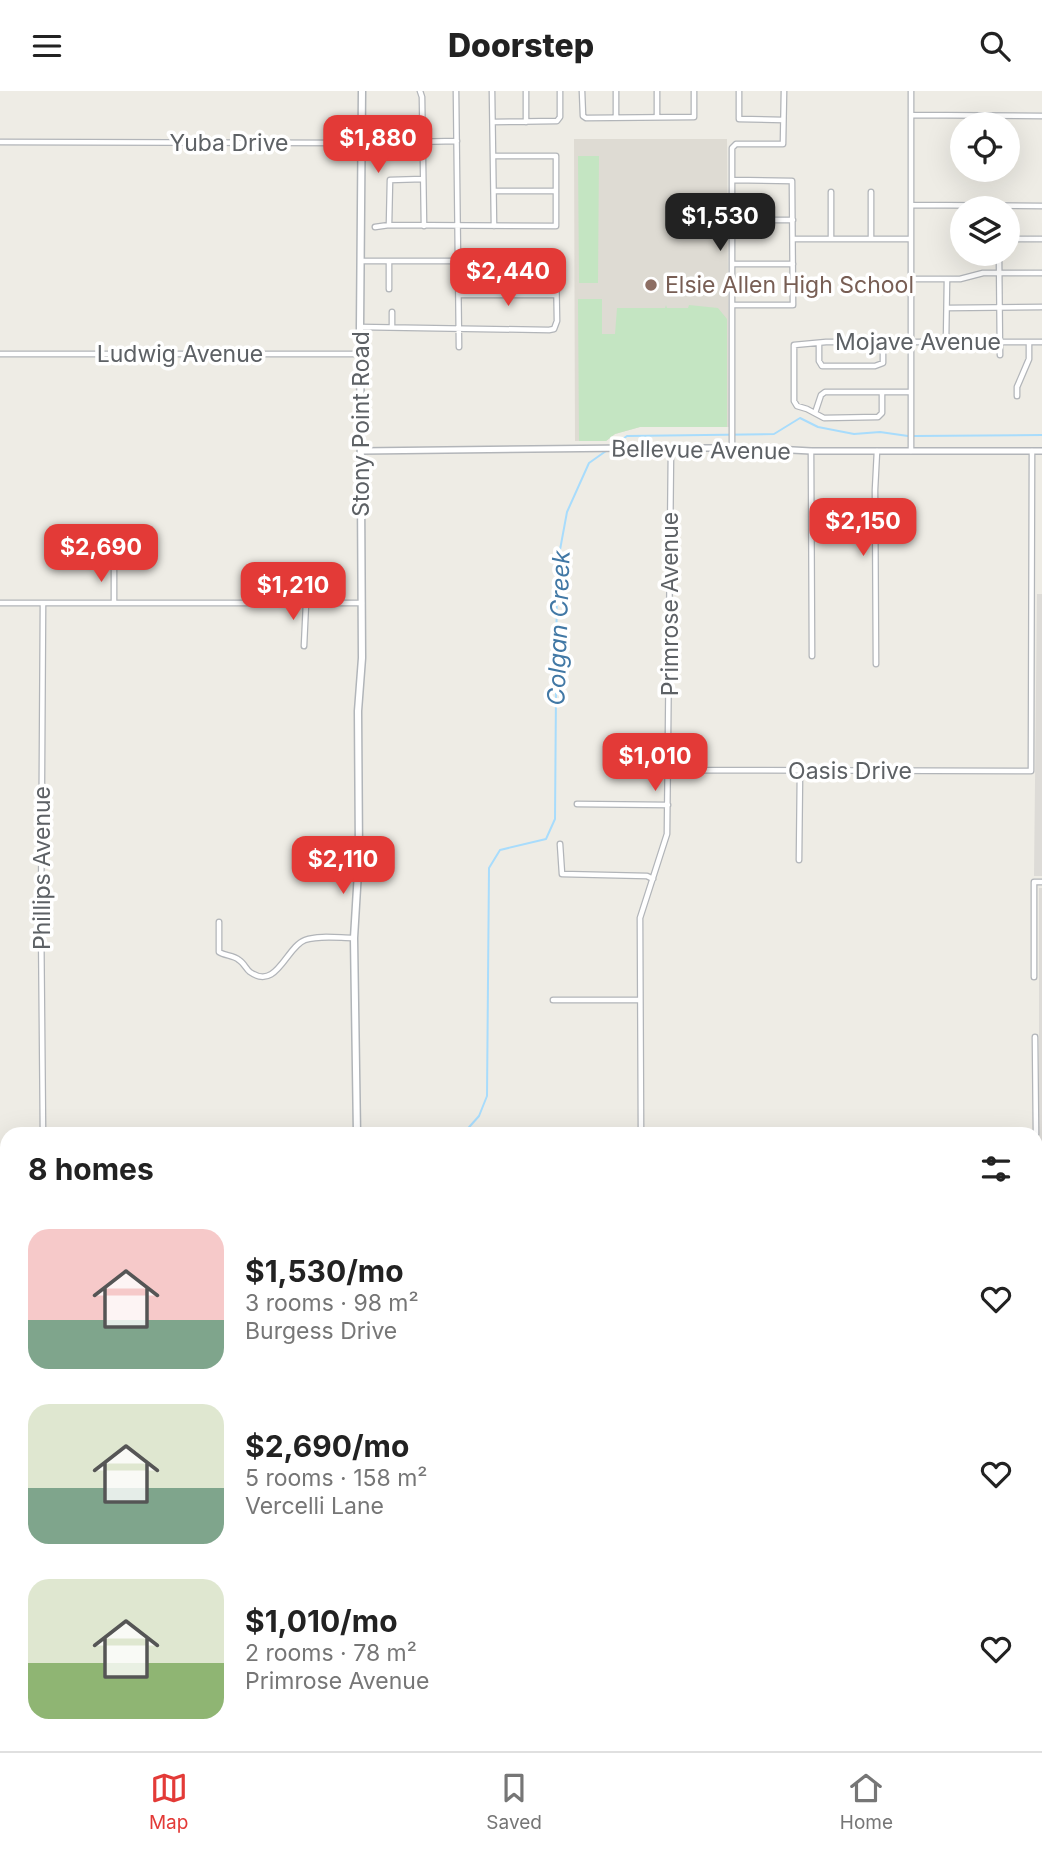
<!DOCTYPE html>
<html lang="en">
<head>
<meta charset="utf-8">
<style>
	body { margin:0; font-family:Inter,sans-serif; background:#f6f6f6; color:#222; height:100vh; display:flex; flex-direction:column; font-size:26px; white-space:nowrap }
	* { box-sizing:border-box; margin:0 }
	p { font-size:23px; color:#767676 }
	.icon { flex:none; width:38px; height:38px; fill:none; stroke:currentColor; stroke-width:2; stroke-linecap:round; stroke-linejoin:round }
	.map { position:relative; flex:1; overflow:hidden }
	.sheet { position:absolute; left:0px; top:1036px; width:1043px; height:625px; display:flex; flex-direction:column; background:#fff; border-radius:21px 21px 0 0; box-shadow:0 7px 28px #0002 }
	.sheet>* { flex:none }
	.controls { position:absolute; left:950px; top:21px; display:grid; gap:14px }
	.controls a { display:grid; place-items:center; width:70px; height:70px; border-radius:50%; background:#fff; box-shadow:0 7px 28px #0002; font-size:35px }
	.price { position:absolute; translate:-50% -60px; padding:0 16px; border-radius:14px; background:#e33a37; color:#fff; font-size:23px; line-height:46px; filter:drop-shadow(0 2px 4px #0008) }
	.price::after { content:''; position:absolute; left:50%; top:42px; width:21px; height:16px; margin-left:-10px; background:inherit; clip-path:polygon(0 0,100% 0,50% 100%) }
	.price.current { background:#222; color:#fff }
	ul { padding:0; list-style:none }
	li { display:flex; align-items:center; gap:21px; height:175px; padding:0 28px }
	li span { display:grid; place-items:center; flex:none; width:196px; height:140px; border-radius:21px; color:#555 }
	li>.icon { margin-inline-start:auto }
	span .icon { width:84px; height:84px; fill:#fffc; stroke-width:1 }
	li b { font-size:30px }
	h2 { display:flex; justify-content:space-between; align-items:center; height:84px; padding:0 28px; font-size:30px }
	header { display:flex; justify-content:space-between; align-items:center; height:91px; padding:0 28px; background:#fff; font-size:32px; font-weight:800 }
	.tabs { display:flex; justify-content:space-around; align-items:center; height:98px; border-top:2px solid #e0e0e0; background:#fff; font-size:19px; color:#767676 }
	.tabs a { display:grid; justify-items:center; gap:4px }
	.tabs .current { color:#e33a37 }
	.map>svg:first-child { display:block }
	.industrial { fill:#dddbd7 }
	.education { fill:#dedbd3 }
	.green { fill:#c4e5c2 }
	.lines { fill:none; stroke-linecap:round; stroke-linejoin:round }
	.stream { stroke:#a8dcfc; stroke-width:2 }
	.minor-casing { stroke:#b2b5b9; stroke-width:7 }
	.tertiary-casing { stroke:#b2b5b9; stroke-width:8 }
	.secondary-casing { stroke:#b1b5b9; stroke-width:9 }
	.minor { stroke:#fff; stroke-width:4.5 }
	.tertiary { stroke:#fff; stroke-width:5 }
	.secondary { stroke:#fff; stroke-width:6 }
	.education-dot { fill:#8d6e63; stroke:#fff; stroke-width:2.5 }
	.labels { text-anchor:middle; stroke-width:7; stroke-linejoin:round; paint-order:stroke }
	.street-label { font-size:23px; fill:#5d6165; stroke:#fff }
	.education-label { font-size:23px; fill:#785e54; stroke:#fff; text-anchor:start }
	.water-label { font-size:24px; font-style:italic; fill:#4178a5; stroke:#fff }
</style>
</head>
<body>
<header><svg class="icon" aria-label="menu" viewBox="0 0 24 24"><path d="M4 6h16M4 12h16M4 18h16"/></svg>Doorstep<svg class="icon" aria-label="search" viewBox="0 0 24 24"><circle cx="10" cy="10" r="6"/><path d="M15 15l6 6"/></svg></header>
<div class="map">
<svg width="1042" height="1660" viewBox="0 0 1042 1660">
	<rect width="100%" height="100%" fill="#eeece5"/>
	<path class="industrial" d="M1037,503H1042V785H1034Z
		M1039,797H1042V1209H1039Z"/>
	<path class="education" d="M574,48H727L729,336H640L615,343L606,350H575Z"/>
	<path class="green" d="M578,65H599L598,192H579Z
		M578,208H602V243H615L617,217H665L666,214L667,217H688L689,214L718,217L727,228V336H640L615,343L606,350H579Z"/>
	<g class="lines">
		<path class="stream" d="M914,345L1042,344
			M613,355L627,345L774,343L800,327L818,336L854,343L880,341L908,345
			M463,1043L479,1025L487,1005L489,777L500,759L546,748L555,728L557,475L567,421L589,372L606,360
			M0,1395L7,1387"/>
		<g class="minor-casing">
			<path id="minor" d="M420,0L422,6L424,135
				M456,0L459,256
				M492,0L494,135
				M526,0V31
				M582,0L583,25L586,27L694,26V0
				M616,0V26
				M739,0V28L783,29
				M911,24L1042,25
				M657,26V0
				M493,31L557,30L560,26V0
				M0,51L363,52L457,50
				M494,100H556
				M831,101V148
				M871,101V148
				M911,114L1042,115
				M733,129H793
				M389,134L390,89L423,88
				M375,136L389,134L556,135V65H493
				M794,148H911
				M1008,148H1042
				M999,163L1000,264
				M389,170V198
				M733,173H793
				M911,188H960L983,182H1042
				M459,204H556
				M733,214H793L792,90L733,89
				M947,217L1042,216
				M392,221V236
				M360,236L549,239L554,238L557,230L556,174L551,170H362
				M819,252V270L822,275H875L883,272V251
				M946,252L947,188
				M0,263H360
				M882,301V322L878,326L824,327L807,318L797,315L794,310V254L826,251H1042
				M1017,305V296L1029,268V251
				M815,322L821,304L825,301H911
				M732,357V57L736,53H783L784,0
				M811,360L812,565
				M911,360V0
				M114,475V512
				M0,512H362
				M43,512L41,826L43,1043
				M304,555L306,512
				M876,573L875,399L877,360
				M668,679L1031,680L1032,360
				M577,713L668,714
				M560,753L562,783L647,785L653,788
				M799,769L800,680
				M219,831V861C225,865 233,864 239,869C244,872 246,878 250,881C277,900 286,856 305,849C319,844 339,847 354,847
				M1034,886V791H1042
				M553,909H640
				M1035,946L1036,1043
				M641,1043L640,827L667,743L671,357
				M1036,1154V1213
				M187,1654V1660
				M915,1654V1660"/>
		</g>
		<g class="tertiary-casing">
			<path id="tertiary" d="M361,360L630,357H755L811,360H1042"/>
		</g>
		<g class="secondary-casing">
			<path id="secondary" d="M357,1043L354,847L359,764L358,620L362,567L360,236L362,0
				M1036,1213H1042
				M0,1222H7
				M361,1654V1660"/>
		</g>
		<use href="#minor" class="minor"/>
		<use href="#tertiary" class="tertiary"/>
		<use href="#secondary" class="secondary"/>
	</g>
	<circle class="education-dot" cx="651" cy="194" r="7"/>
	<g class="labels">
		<g class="street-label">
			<text x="229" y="60">Yuba Drive</text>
			<text x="918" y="259">Mojave Avenue</text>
			<text x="180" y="271">Ludwig Avenue</text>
			<text transform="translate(361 333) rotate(-90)" y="8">Stony Point Road</text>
			<text transform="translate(701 359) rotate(1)" y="8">Bellevue Avenue</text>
			<text transform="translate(670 513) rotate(-90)" y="8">Primrose Avenue</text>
			<text x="850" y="688">Oasis Drive</text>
			<text transform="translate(42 777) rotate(-90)" y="8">Phillips Avenue</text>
		</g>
		<g class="education-label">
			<text x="665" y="202">Elsie Allen High School</text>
		</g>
		<g class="water-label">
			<text transform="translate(559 537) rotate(-88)" y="8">Colgan Creek</text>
		</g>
	</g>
</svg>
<div class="controls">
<a><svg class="icon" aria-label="locate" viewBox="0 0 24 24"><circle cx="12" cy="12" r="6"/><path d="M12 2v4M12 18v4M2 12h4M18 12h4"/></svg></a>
<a><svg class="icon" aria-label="layers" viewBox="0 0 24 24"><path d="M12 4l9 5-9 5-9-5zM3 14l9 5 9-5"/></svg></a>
</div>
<b class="price" style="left:378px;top:84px">$1,880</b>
<b class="price current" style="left:720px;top:162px">$1,530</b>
<b class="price" style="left:508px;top:217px">$2,440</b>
<b class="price" style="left:863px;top:467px">$2,150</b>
<b class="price" style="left:101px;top:493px">$2,690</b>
<b class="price" style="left:293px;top:531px">$1,210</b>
<b class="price" style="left:655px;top:702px">$1,010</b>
<b class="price" style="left:343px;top:805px">$2,110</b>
<section class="sheet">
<h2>8 homes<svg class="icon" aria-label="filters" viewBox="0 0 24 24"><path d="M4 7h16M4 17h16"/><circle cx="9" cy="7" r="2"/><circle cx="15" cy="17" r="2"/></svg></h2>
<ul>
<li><span style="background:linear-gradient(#f6c9c9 65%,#7fa58c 0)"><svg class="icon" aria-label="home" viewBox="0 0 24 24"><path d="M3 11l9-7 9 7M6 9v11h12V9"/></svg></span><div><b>$1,530/mo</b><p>3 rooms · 98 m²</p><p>Burgess Drive</p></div><svg class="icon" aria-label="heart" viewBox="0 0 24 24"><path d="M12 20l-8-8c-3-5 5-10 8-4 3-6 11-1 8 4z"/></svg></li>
<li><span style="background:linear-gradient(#dfe7d0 60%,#7fa58c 0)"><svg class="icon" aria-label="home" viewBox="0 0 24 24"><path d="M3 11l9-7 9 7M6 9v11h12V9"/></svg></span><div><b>$2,690/mo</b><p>5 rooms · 158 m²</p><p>Vercelli Lane</p></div><svg class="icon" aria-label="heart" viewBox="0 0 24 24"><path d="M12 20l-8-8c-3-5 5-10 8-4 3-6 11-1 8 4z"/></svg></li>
<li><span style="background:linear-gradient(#dfe7d0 60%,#8fb573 0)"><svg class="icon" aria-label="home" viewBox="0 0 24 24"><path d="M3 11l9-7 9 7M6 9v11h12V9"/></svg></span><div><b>$1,010/mo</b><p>2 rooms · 78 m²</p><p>Primrose Avenue</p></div><svg class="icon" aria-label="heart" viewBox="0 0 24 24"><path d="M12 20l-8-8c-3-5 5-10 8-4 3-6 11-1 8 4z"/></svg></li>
</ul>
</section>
</div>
<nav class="tabs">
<a class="current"><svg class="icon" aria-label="map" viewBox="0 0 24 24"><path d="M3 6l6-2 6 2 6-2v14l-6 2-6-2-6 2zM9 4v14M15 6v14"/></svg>Map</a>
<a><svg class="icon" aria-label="saved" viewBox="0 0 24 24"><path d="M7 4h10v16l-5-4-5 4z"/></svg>Saved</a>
<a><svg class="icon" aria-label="home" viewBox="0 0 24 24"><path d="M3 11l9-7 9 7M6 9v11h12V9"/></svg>Home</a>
</nav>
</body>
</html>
